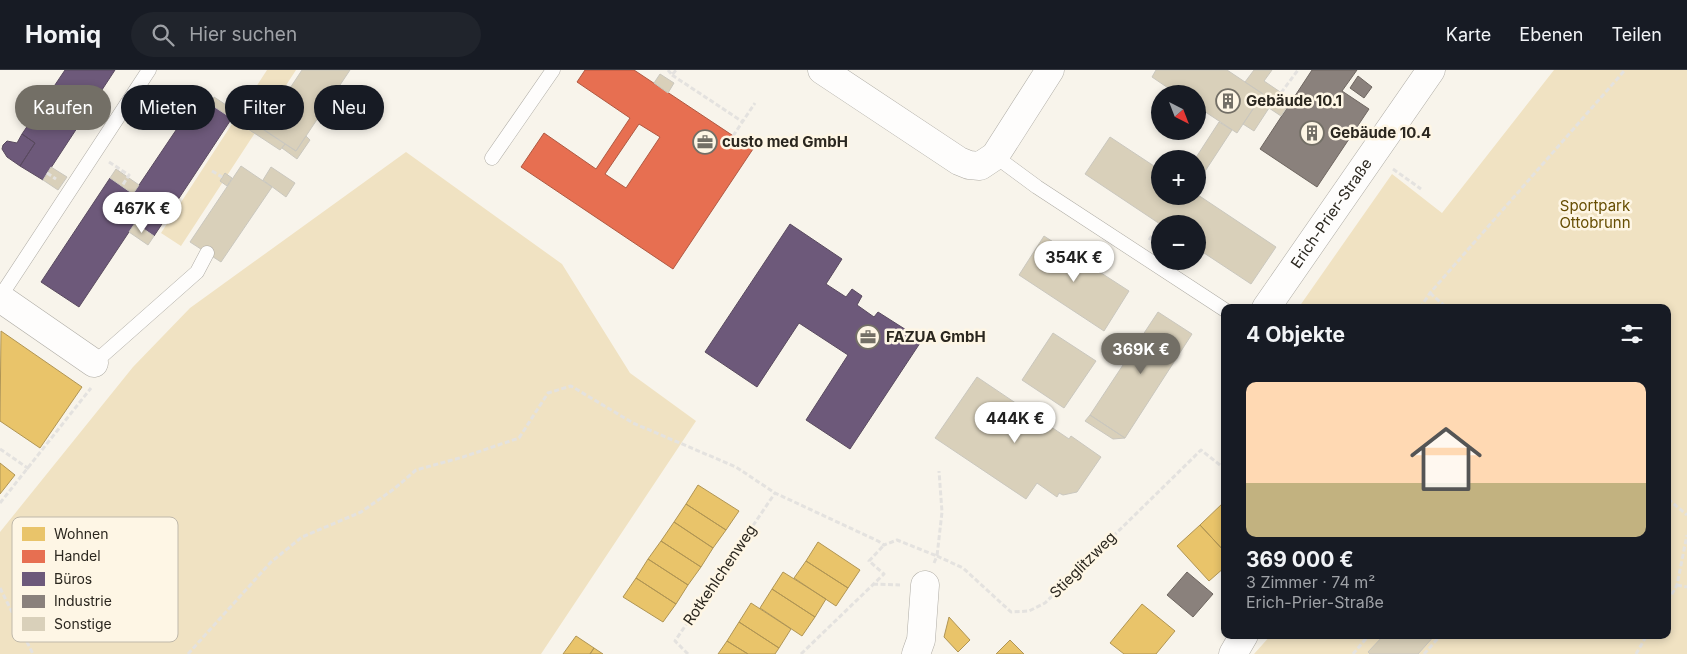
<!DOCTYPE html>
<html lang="de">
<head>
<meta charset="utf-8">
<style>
	body { margin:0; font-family:Inter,sans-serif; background:#20242c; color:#f1f3f6; height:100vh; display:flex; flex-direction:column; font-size:19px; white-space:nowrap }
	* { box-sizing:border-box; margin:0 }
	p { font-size:16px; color:#9ea1a6 }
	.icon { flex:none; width:28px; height:28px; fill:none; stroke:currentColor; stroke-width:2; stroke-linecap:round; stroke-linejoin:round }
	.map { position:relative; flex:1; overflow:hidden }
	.side { position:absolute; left:1221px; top:234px; width:450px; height:335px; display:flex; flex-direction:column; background:#171b24; border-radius:10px; box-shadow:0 2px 8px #0003 }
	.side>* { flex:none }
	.banner { position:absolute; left:15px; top:15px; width:475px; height:45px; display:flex; gap:10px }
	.needle { width:32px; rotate:138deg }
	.buttons { position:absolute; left:1151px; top:15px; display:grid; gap:10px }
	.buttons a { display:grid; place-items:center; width:55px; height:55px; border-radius:50%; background:#171b24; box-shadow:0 2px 8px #0003; font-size:25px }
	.price { position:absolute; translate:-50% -42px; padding:0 11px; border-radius:18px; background:#fff; color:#222; font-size:16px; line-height:32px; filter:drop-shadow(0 1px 2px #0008) }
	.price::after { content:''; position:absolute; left:50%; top:30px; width:15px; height:11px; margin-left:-8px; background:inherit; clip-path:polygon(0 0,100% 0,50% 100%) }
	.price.on { background:#736f66; color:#fff }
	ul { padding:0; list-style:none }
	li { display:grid; align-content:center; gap:10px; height:265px; padding:0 25px }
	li+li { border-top:1px solid #363941 }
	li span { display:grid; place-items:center; height:155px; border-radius:10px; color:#555 }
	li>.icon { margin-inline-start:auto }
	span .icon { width:90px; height:90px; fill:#fffc; stroke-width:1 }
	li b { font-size:21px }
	h2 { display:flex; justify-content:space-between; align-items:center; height:60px; padding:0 25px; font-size:21px }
	.chip { padding:0 18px; border-radius:22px; background:#171b24; box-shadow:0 2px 8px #0003; font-size:18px; line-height:45px }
	.chip.on { background:#736f66; color:#fff }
	header { display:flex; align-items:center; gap:30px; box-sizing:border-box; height:70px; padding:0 25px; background:#171b24; border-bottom:1px solid #363941 }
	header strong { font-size:24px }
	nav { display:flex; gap:28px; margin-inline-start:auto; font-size:18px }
	.search { width:350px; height:45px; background:#20242c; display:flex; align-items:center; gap:12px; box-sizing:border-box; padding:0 18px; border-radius:28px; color:#9ea1a6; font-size:19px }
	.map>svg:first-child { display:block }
	.green { fill:#f0e2c2 }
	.homes { fill:#e9c46a; stroke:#b09554 }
	.shops { fill:#e76f51; stroke:#af5942; fill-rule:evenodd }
	.offices { fill:#6d597a; stroke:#594a5f }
	.industry { fill:#8a817c; stroke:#6e6660 }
	.building { fill:#d9d0ba; stroke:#cac7be }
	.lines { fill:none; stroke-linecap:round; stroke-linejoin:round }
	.service-casing { stroke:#aeaba4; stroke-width:15 }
	.minor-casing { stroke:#aeaba4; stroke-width:29 }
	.path { stroke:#e4e2df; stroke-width:3; stroke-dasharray:5 2.5; stroke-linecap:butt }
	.service { stroke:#fefdfc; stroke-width:14 }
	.minor { stroke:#fefdfc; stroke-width:28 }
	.labels { text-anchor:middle; stroke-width:5; stroke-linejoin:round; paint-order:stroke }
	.poi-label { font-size:15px; font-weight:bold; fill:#2b271f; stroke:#fef6e5; text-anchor:start }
	.park-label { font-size:15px; fill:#674e03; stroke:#fef6e5 }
	.street-label { font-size:15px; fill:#2b271f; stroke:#fef6e5 }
	.key { fill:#fef6e5; stroke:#bfb8aa; stroke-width:1 }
	.key-label { font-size:14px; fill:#2b271f }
</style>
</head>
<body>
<header>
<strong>Homiq</strong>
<div class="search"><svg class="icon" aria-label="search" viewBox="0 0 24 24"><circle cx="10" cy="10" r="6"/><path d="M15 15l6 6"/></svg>Hier suchen</div>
<nav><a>Karte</a><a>Ebenen</a><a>Teilen</a></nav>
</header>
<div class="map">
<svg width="1687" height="584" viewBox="0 0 1687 584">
	<rect width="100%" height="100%" fill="#f8f4eb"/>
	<path class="green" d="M267,0H296L181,176L161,163Z
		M1554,0H1687V584H1254L1271,565H1668V238L1299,237L1392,104L1442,143Z
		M406,82L562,194L630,303L696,351L541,584H0V462L133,297L190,238Z"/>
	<path class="homes" d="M1,261L82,317L40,378L0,351Z
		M0,393L15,405L0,424Z
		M698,415L739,441L726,460L686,434Z
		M1224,432L1225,433V482L1200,455Z
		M686,434L726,460L713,478L674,452Z
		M674,452L713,478L701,497L661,471Z
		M1200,455L1225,482V497L1209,511L1177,476Z
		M661,471L701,497L688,515L648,489Z
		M818,472L860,500L848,518L806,491Z
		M648,489L688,515L676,534L636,508Z
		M806,491L848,518L836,536L794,508Z
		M783,502L826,529L815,547L772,519Z
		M636,508L676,534L663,552L623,527Z
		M772,519L815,547L802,566L760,538Z
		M751,533L791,559L779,578L739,552Z
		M1142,534L1175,561L1156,584H1124L1110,573Z
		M949,547L970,570L958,582L944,567Z
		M739,552L779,578L775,584H748L727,571Z
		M576,566L594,578L590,584H563Z
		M1010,570L1024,584H996Z
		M727,571L748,584H718Z
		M594,578L603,584H590Z"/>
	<path class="shops" d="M585,0H634L753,79L673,199L521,97L544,63L596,99L630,48L577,12ZM639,54L660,67L626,118L605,104Z"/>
	<path class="offices" d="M65,0H115L43,110L20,96L35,73L22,64Z
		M199,26L232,48L154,166L135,153L79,237L41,212L110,108L133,124Z
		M22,64L35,73L20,96L7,87L2,79L3,75L7,71L17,73Z
		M790,154L842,189L826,214L846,227L852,219L862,226L857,235L874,247L878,242L922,270L850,379L806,350L848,285L799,253L757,317L705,282Z"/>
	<path class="industry" d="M1312,0H1357L1342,21L1369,39L1317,117L1260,79Z
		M1358,6L1372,17L1364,28L1350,18Z
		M1187,502L1213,524L1193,547L1167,525Z"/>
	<path class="building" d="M302,0H350L296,81L263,59Z
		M1156,0H1227L1263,24L1237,63L1198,37V24H1177L1152,7Z
		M1254,0H1272L1264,11L1292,30L1281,46L1269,38L1254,61L1243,54L1263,24L1245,12Z
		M660,4L674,13L668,23L654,13Z
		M214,27L285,74L280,80L210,34Z
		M1219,52L1232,60L1198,112V89H1195Z
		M306,66L310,70L297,89L282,78L285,74L296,81Z
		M1110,67L1160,100V126L1198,125L1276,177L1251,214L1198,179V154H1160L1085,104Z
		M241,96L272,117L221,192L190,172Z
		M51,97L67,107L58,120L43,110Z
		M271,97L295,113L286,127L263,110Z
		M116,99L139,115L133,124L110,108Z
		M225,103L232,108L227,116L220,111Z
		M135,153L154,166L148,175L129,162Z
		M1044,166L1129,221L1104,261L1019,205Z
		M1158,242L1192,264L1125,368L1090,345Z
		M1053,263L1096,291L1064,338L1022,310Z
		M977,307L1069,369L1071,366L1101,387L1077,422L1063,425L1059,423L1057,427L1037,413L1026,429L935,368Z
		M1090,345L1125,368L1113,369L1085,351Z
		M1384,565H1435L1418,584H1370L1368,582Z"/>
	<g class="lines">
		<g class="service-casing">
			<path id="service" d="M995,86L1037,117L1225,240
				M492,88L553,0
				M0,227L149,0
				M94,293L197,202L207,183"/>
		</g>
		<g class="minor-casing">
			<g id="minor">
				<path d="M822,0L959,91L969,95L980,96L995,86L1050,0"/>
				<path d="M0,228L94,293"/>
				<path id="s1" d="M1266,238L1431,0"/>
				<path d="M916,584L921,570L925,515"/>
				<path d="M1233,584L1244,565"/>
			</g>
		</g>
		<path class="path" d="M668,0L672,5L676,0
			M672,5L743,52
			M1281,23L1298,0
			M733,66L755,33
			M109,92L129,105L122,116
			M1393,99L1421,119
			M212,101L222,107
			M47,103L56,109
			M1149,170L1160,153
			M1430,223L1447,238
			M1420,238L1430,223L1625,0
			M0,379L29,399
			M1668,429L1687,445
			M0,433L91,318
			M934,493L937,486L963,498L1011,542L1029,541L1045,533L1201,380L1225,399
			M873,514L900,515
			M1677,515L1687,517
			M0,518L33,584
			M1668,531L1677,515L1687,465
			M188,584L271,492L302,467L361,442L394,419L416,400L463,387L519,368L548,323L571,316L633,353L736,397L775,423L878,471L884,475L897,470L937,486L942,442L939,401
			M688,584L675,571L775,423
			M801,584L884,504L869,491L884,475
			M1353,584L1369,565
			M1424,584L1441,565
			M1636,584L1647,565"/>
		<use href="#service" class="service"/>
		<use href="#minor" class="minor"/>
	</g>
	<defs>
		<g id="building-ring" transform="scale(1.25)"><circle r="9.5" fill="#fef6e5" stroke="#736f66" stroke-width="1.5"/><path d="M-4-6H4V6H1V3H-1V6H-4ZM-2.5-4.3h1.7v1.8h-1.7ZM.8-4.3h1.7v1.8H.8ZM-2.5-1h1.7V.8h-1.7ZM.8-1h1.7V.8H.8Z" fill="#736f66"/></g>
		<g id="office-ring" transform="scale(1.25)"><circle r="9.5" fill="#fef6e5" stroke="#736f66" stroke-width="1.5"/><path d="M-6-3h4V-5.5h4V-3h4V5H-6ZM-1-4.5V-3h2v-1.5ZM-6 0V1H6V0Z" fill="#736f66"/></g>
	</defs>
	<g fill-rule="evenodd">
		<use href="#building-ring" x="1228" y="31"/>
		<use href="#building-ring" x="1312" y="63"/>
		<use href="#office-ring" x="705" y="72"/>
		<use href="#office-ring" x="868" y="267"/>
	</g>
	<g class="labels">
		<g class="poi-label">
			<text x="1246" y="36">Gebäude 10.1</text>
			<text x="1330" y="68">Gebäude 10.4</text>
			<text x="722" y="77">custo med GmbH</text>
			<text x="886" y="272">FAZUA GmbH</text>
		</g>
		<g class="park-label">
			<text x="1595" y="141">Sportpark<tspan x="1595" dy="17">Ottobrunn</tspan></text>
		</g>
		<g class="street-label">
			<text dy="5" stroke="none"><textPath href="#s1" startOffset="115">Erich-Prier-Straße</textPath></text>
			<text transform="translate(1083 495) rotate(-45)" y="5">Stieglitzweg</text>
			<text transform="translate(720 505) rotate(-56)" y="5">Rotkehlchenweg</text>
		</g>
	</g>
	<rect x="12" y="447" width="166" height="125" rx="8" class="key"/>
	<rect x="22" y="457" width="23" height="14" fill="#e9c46a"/>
	<rect x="22" y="480" width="23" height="13" fill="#e76f51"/>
	<rect x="22" y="502" width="23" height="14" fill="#6d597a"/>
	<rect x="22" y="525" width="23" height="13" fill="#8a817c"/>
	<rect x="22" y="547" width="23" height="14" fill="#d9d0ba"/>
	<g class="key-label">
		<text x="54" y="469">Wohnen</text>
		<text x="54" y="491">Handel</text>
		<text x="54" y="514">Büros</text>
		<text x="54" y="536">Industrie</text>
		<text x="54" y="559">Sonstige</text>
	</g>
</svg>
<div class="buttons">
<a><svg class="needle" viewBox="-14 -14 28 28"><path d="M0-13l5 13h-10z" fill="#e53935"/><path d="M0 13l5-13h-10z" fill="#9ea1a6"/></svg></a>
<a>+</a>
<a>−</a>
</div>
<b class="price" style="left:142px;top:164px">467K €</b>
<b class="price" style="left:1074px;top:213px">354K €</b>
<b class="price on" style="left:1141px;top:305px">369K €</b>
<b class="price" style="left:1015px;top:374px">444K €</b>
<div class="banner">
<a class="chip on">Kaufen</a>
<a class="chip">Mieten</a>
<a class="chip">Filter</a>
<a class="chip">Neu</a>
</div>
<section class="side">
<h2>4 Objekte<svg class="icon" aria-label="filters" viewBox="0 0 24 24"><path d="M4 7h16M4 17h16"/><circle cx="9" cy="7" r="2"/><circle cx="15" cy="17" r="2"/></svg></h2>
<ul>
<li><span style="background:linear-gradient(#ffd9b3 65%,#c2b280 0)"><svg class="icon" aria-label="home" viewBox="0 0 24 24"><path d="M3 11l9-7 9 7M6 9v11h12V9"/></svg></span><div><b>369 000 €</b><p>3 Zimmer · 74 m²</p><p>Erich-Prier-Straße</p></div></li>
</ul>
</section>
</div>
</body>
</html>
